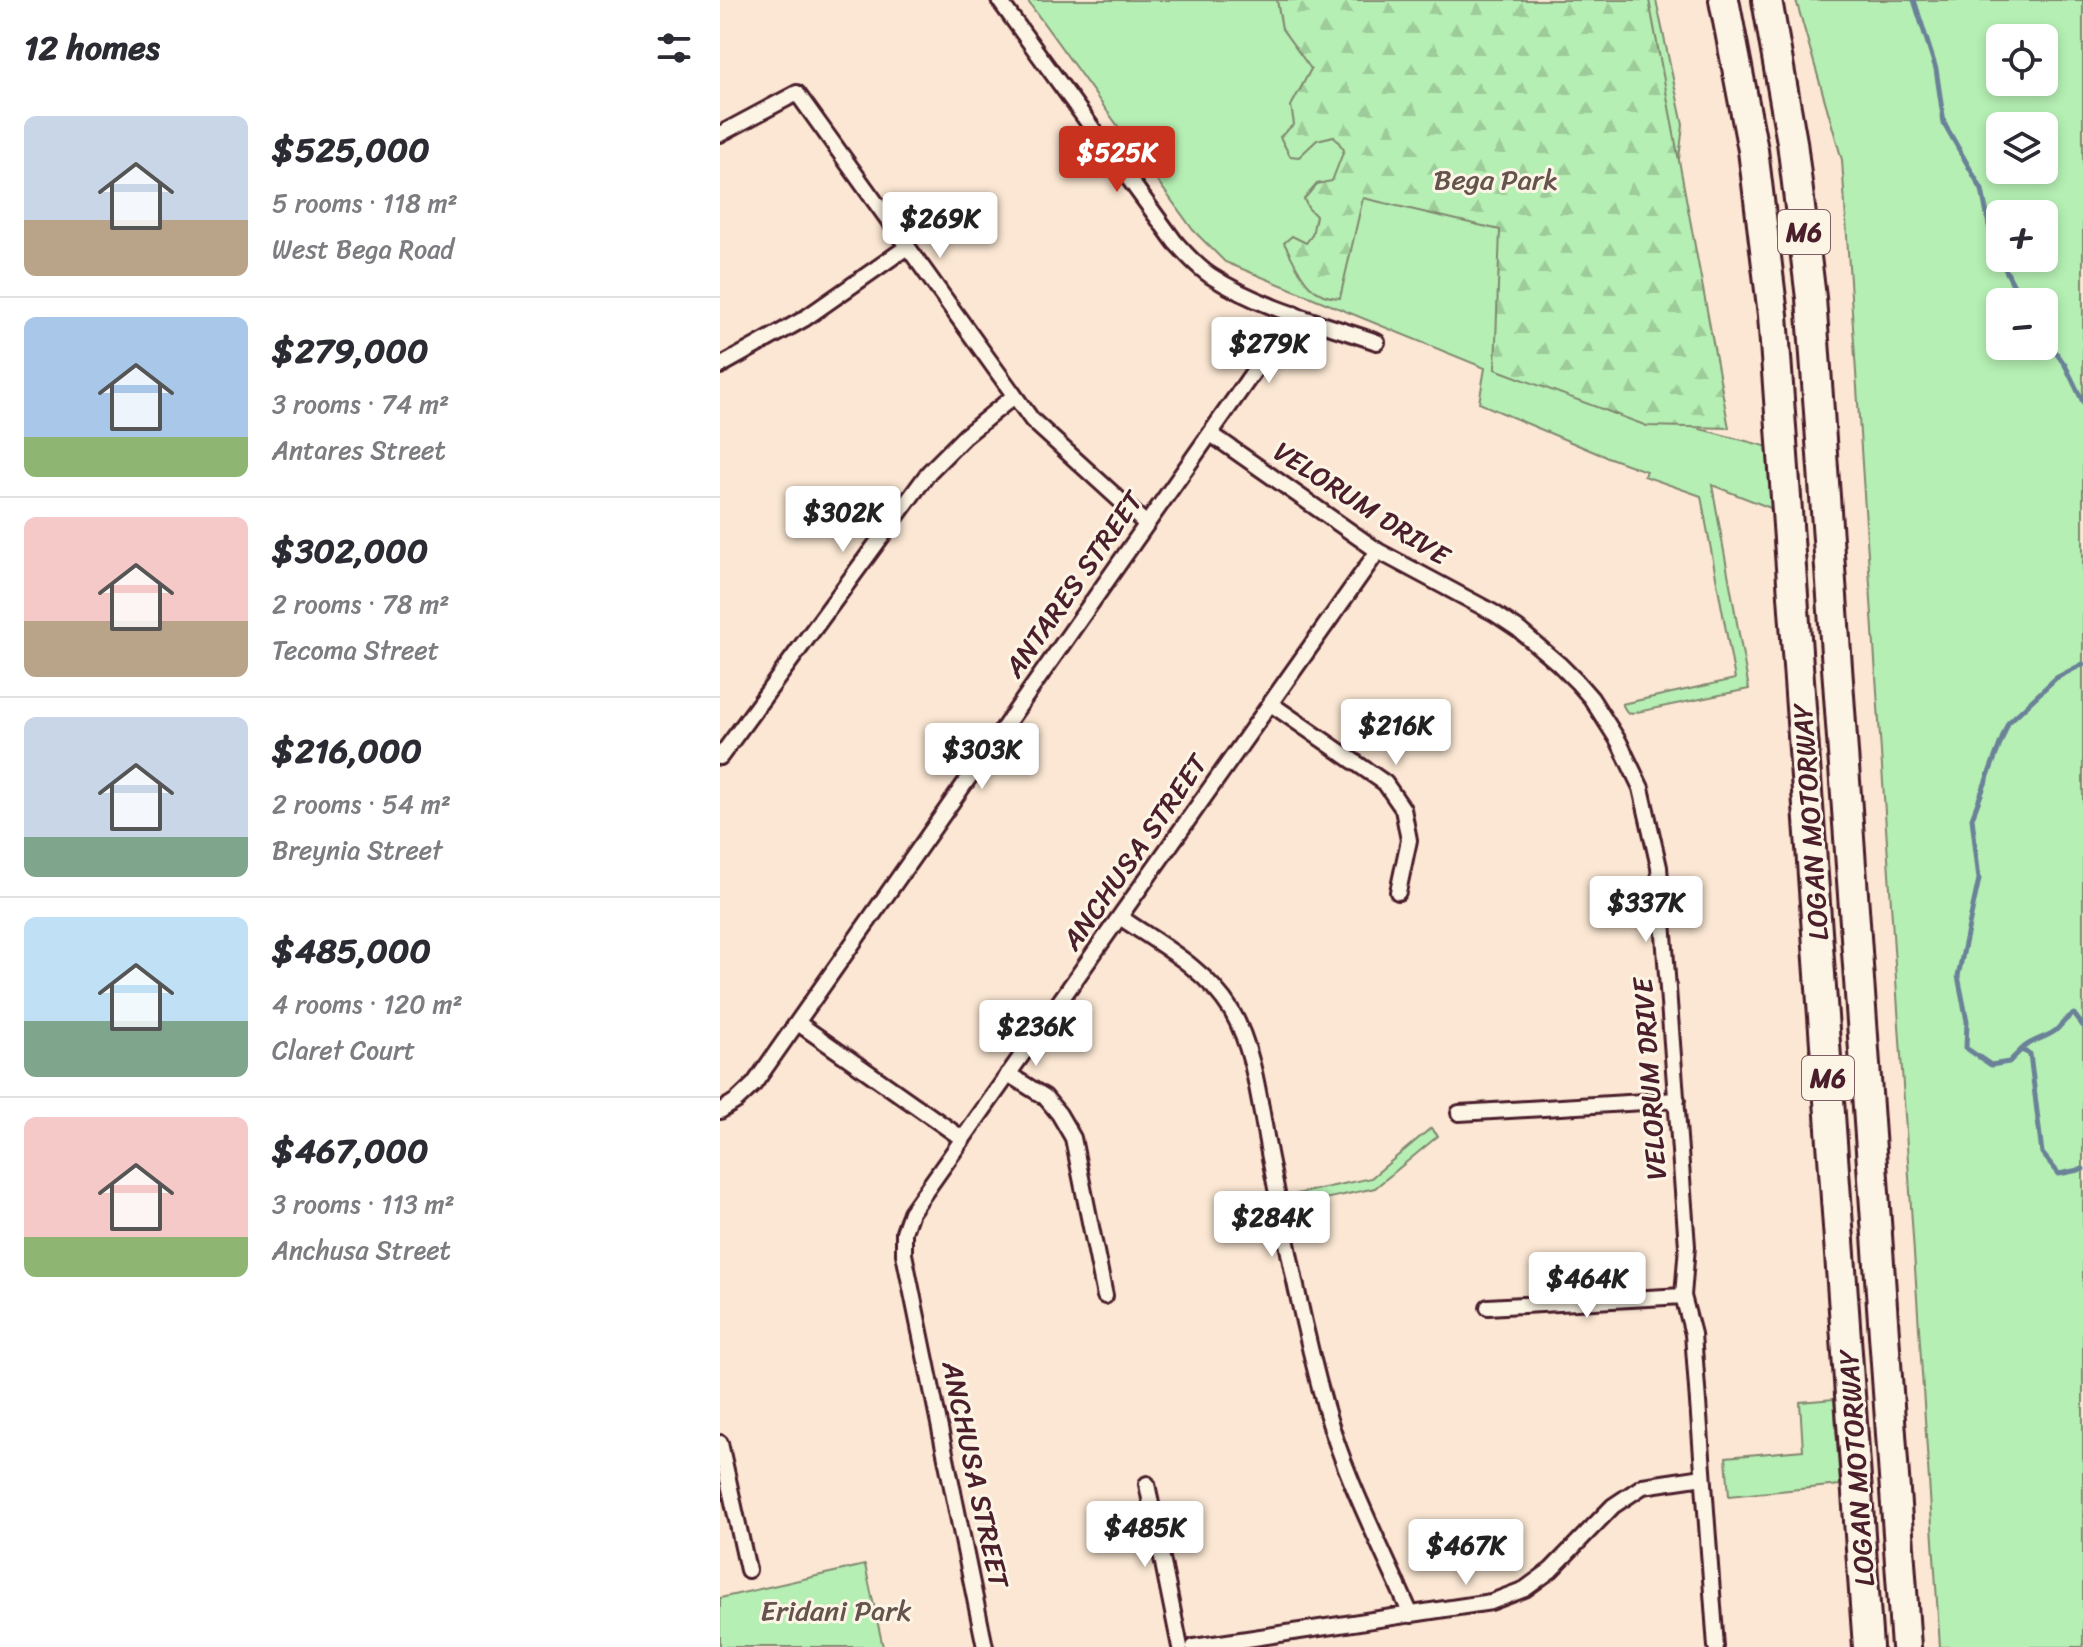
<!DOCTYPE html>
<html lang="en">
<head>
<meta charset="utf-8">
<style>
	body { margin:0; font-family:Sriracha,sans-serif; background:#f2f2f3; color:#2b2b33; height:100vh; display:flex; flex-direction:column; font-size:30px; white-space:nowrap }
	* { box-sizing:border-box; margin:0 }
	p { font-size:26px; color:#7c7c81 }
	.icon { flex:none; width:44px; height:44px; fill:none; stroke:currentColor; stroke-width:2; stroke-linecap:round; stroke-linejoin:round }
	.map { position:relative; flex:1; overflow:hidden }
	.sheet { display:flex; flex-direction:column; background:#fff; width:720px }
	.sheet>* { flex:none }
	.tools { position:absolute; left:1266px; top:24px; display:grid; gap:16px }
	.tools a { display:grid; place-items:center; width:72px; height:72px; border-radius:12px; background:#fff; box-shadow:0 4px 12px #0003; font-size:40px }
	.price { position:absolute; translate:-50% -68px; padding:0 18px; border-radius:8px; background:#fff; color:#222; font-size:26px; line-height:52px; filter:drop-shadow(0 2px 4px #0008) }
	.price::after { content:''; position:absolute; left:50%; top:48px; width:24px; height:18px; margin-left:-12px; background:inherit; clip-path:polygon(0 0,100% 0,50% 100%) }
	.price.on { background:#c8321e; color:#fff }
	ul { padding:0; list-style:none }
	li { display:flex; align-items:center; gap:24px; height:200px; padding:0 24px }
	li+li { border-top:2px solid #e1e1e2 }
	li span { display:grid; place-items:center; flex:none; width:224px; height:160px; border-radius:12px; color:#555 }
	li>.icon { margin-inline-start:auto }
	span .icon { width:96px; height:96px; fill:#fffc; stroke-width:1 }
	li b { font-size:34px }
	h2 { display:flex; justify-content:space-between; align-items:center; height:96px; padding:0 24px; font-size:34px }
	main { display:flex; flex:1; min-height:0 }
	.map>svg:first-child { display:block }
	.green { fill:#b5efb3; stroke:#80876f; stroke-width:2; fill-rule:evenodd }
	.forest { fill:url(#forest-firs); stroke:#80876f; stroke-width:2 }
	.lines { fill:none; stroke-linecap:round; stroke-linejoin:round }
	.stream { stroke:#6a8198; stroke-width:5 }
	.minor-casing { stroke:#4a1f2b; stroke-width:20 }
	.motorway-casing { stroke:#4a1f2b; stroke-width:34 }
	.minor { stroke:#fcf5e5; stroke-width:14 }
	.motorway { stroke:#fcf5e5; stroke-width:28 }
	.labels { text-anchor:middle; stroke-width:6; stroke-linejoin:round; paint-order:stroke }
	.shield { fill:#fcf5e5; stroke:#7f5f63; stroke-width:2 }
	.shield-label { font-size:26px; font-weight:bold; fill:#4a1f2b }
	.park-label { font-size:28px; fill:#65534d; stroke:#fcf5e5 }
	.street-label { font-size:28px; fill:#4a1f2b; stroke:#fcf5e5 }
</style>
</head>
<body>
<main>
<section class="sheet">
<h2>12 homes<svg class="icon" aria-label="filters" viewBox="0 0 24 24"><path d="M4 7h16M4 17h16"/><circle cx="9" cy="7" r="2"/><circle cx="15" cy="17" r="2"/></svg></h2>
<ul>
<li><span style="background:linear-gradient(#c9d6e8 65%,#b9a48a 0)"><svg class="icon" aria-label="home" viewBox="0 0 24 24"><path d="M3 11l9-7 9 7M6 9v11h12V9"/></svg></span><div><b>$525,000</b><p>5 rooms · 118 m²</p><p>West Bega Road</p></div></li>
<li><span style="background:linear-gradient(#a9c7e8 75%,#8fb573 0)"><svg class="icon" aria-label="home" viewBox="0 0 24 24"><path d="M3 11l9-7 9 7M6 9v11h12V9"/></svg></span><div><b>$279,000</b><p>3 rooms · 74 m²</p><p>Antares Street</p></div></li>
<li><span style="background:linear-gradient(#f6c9c9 65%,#b9a48a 0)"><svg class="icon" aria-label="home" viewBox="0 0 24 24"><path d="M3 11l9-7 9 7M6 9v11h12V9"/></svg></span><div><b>$302,000</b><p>2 rooms · 78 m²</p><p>Tecoma Street</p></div></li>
<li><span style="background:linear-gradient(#c9d6e8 75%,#7fa58c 0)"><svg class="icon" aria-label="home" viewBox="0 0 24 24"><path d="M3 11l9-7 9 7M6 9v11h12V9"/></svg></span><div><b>$216,000</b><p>2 rooms · 54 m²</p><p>Breynia Street</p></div></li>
<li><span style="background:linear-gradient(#bfe0f5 65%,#7fa58c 0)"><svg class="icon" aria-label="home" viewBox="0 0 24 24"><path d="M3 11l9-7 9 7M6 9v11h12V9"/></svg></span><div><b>$485,000</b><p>4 rooms · 120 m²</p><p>Claret Court</p></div></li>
<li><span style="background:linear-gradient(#f6c9c9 75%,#8fb573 0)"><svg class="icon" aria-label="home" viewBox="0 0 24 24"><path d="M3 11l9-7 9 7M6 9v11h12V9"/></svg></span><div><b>$467,000</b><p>3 rooms · 113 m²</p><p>Anchusa Street</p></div></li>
</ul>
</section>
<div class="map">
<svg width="1363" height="1647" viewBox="0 0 1363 1647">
	<defs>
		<pattern id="forest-firs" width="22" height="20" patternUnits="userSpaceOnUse" patternTransform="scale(2)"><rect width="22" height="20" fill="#b5efb3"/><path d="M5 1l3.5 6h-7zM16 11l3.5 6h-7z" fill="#9dcc9a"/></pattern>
	</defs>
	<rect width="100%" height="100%" fill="#fbe7d3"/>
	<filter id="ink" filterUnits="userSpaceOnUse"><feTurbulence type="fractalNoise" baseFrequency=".0125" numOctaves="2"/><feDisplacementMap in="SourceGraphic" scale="16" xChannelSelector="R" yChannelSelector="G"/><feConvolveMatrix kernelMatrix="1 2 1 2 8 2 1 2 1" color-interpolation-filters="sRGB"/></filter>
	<g filter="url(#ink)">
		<path class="green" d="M307,0H936L963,125L948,253L980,429L1049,447L1053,509L992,485L1029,689L908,714L902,704L1015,679L981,496L924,476L926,471L879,454L759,403L765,368L505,262L473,230Z
			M1076,0H1363V1647H1220L1122,160ZM1280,38H1324V82H1280ZM1324,126V170H1280V126ZM1324,214V258H1280V214ZM1324,302V346H1280V302Z
			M711,1128L718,1136L655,1188L578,1205L576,1194L651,1178Z
			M1114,1399L1120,1485L1009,1496L1006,1457L1083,1450L1080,1402Z
			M145,1565L163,1647H0V1598Z"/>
		<path class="forest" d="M557,0H929L1009,428L927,426L775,369L780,230L643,198L620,298C585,297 579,269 564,243L572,236L586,243L592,235L596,216L588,208L584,199L597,184L612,181L624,150L614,136L597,140L579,157L570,156L560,137L574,124L571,106L591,69L562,29Z"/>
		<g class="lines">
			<path class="stream" d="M1194,0L1216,69L1224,123L1262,190L1273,245L1302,302
				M1324,336L1345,365L1363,402
				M1363,664L1336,678L1288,723L1252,818L1259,879L1238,976L1247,1021L1246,1048L1271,1065L1289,1062L1301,1050L1310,1054L1322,1153L1339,1174L1363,1169
				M1301,1050C1310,1040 1324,1039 1335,1031C1342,1025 1345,1018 1354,1014L1363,1026"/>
			<g class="minor-casing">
				<path id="minor" d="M279,0L455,242C466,254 477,267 491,276C540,308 602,323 657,342
					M0,134L77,93L312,420L426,524
					M0,366L84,319L187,247
					M491,434L658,551L774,613L798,629L839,664L857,682L871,698L899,742L921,788L939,867L967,1246L963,1296L973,1334L996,1647
					M551,704L665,783L683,809L689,840L678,892
					M0,757L209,472L245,436L294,396
					M400,917C439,944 485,968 511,1010C536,1051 541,1116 551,1163C567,1244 583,1327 605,1406C625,1478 661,1546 691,1615
					M78,1023L243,1139
					M288,1074L325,1097L339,1114L353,1138L385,1296
					M0,1111L16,1101L34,1084L574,314
					M739,1113L957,1100
					M768,1307L963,1296
					M0,1443L28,1570
					M427,1484L460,1647
					M265,1647L184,1254V1232L191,1212L658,551
					M474,1647L771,1602L805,1589L831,1570L893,1506L923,1486L983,1477"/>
			</g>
			<g class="motorway-casing">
				<path id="motorway" d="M1004,0L1033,150L1053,315L1148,1647
					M1047,0L1072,142L1091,298L1186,1647"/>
			</g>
			<use href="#minor" class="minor"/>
			<use href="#motorway" class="motorway"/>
		</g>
	</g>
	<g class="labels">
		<g class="shield">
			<rect x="1058" y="210" width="52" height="44" rx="6"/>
			<rect x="1082" y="1056" width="52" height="44" rx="6"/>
		</g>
		<g class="shield-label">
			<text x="1084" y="241">M6</text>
			<text x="1108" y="1087">M6</text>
		</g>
		<g class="park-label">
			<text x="776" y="189">Bega Park</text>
			<text x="116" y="1620">Eridani Park</text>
		</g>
		<g class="street-label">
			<text transform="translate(642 503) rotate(33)" y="10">VELORUM DRIVE</text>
			<text transform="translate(353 584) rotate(-55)" y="10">ANTARES STREET</text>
			<text transform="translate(1090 822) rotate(-94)" y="10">LOGAN MOTORWAY</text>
			<text transform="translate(414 852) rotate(-55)" y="10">ANCHUSA STREET</text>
			<text transform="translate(929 1079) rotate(-94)" y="10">VELORUM DRIVE</text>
			<text transform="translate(1136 1468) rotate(-94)" y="10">LOGAN MOTORWAY</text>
			<text transform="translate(256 1474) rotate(78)" y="10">ANCHUSA STREET</text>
		</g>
	</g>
</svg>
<div class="tools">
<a><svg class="icon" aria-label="locate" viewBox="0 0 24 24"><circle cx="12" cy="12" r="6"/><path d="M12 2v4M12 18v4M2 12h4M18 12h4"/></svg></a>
<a><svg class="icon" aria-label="layers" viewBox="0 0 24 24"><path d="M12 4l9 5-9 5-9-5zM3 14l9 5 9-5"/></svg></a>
<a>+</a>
<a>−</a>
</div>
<b class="price on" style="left:397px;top:194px">$525K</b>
<b class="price" style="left:220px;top:260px">$269K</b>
<b class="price" style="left:549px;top:385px">$279K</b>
<b class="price" style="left:123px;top:554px">$302K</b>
<b class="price" style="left:676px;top:767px">$216K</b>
<b class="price" style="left:262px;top:791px">$303K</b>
<b class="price" style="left:926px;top:944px">$337K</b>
<b class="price" style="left:316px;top:1068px">$236K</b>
<b class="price" style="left:552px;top:1259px">$284K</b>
<b class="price" style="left:867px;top:1320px">$464K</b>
<b class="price" style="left:425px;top:1569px">$485K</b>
<b class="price" style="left:746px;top:1587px">$467K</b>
</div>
</main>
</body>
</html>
